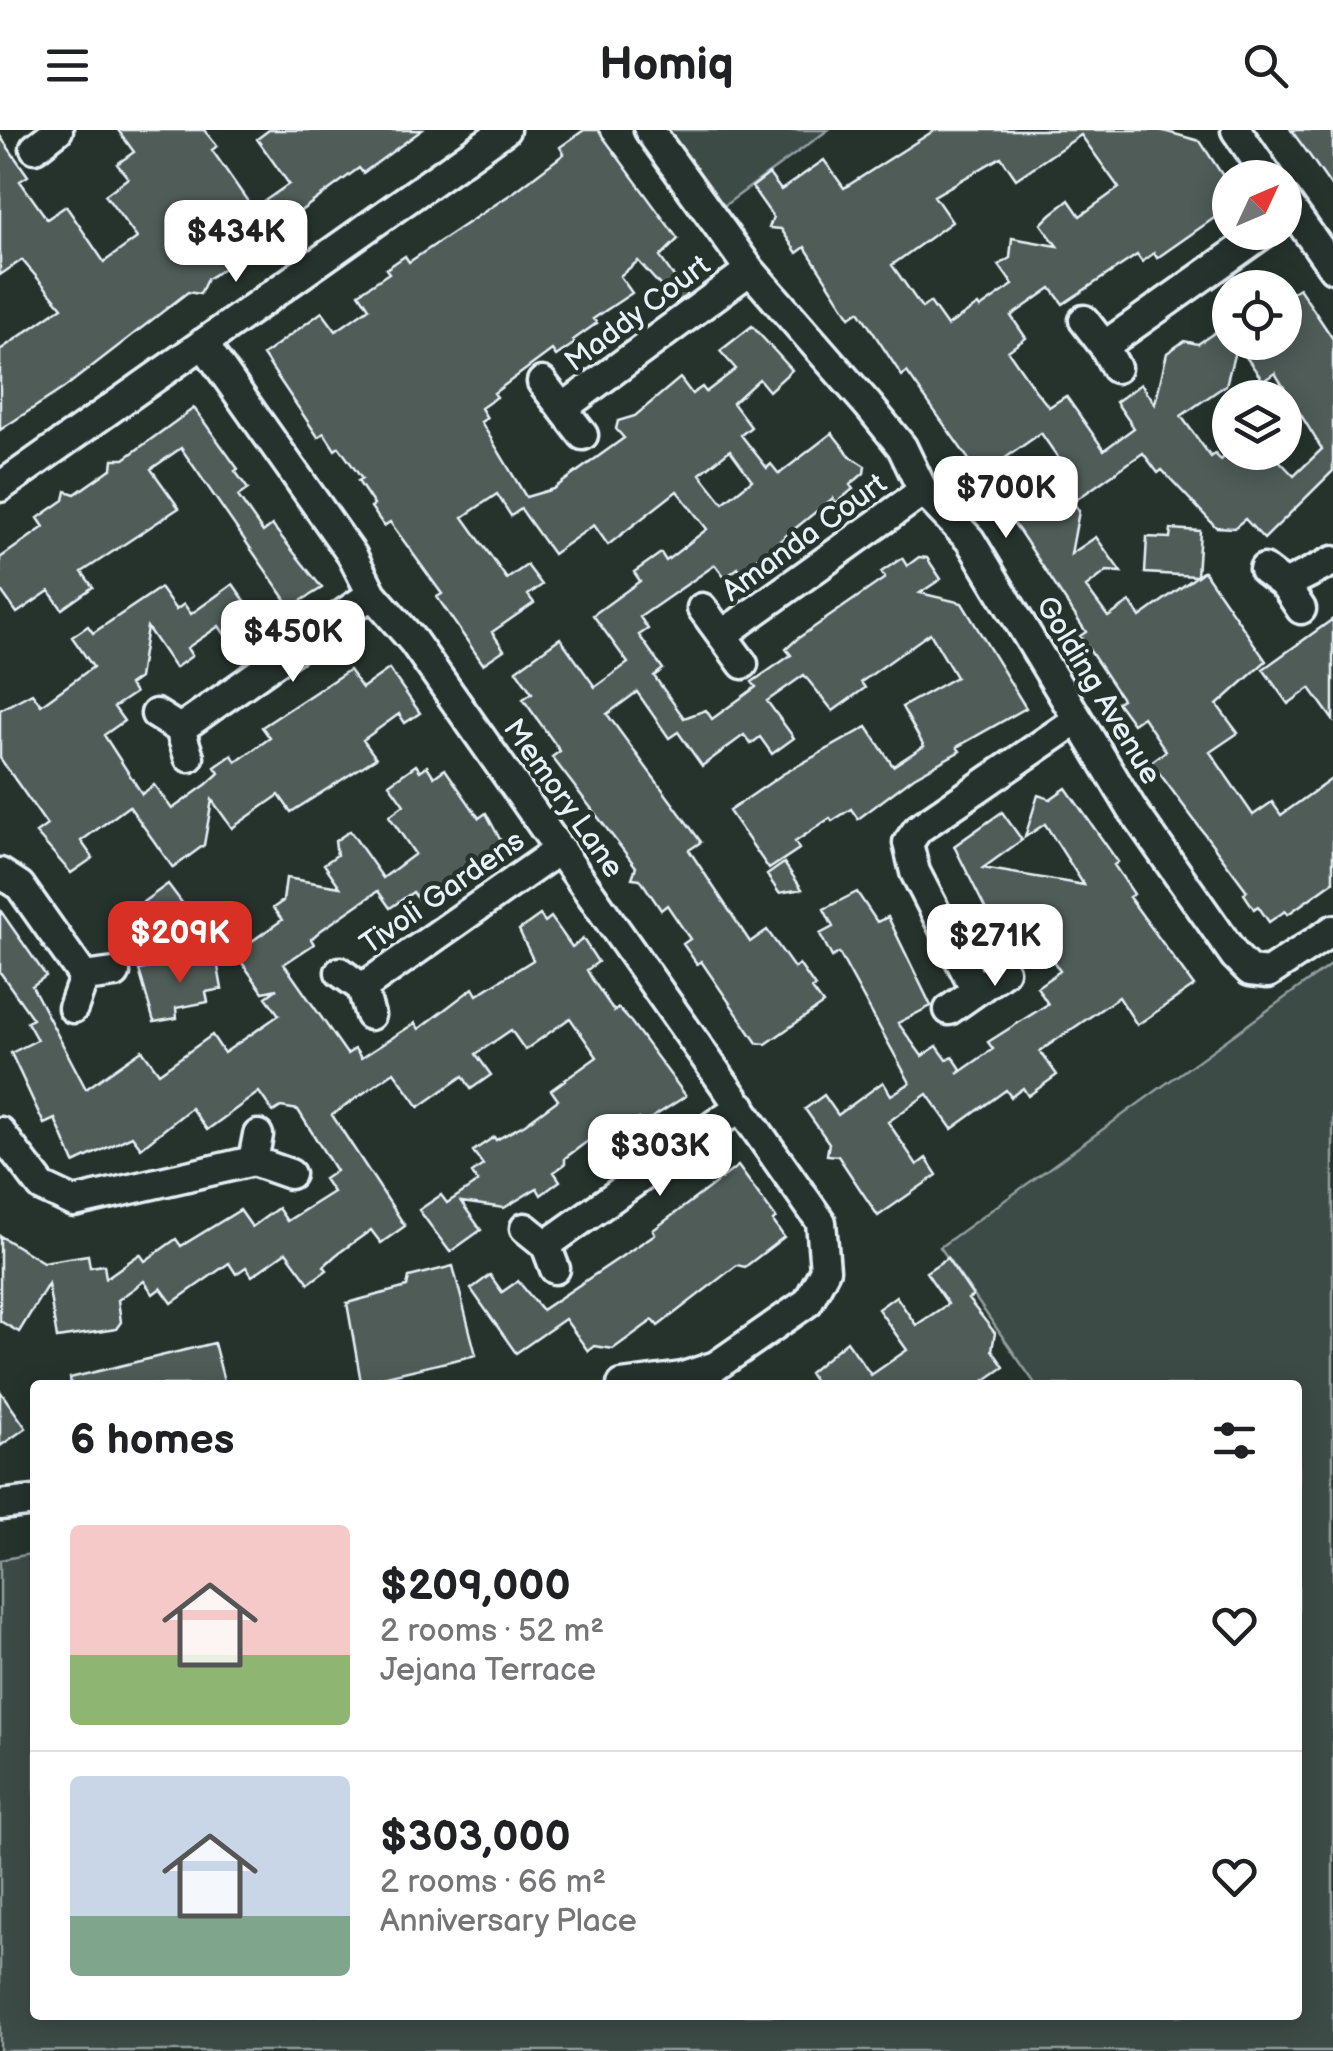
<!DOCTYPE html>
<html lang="en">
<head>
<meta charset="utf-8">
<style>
	body { margin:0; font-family:"Balsamiq Sans",sans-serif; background:#f6f6f6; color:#202124; height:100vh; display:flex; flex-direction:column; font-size:38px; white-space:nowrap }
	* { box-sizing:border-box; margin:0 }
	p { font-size:32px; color:#757577 }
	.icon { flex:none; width:55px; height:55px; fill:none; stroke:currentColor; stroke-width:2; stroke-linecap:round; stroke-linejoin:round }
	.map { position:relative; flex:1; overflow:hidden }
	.drawer { position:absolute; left:30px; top:1250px; width:1272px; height:640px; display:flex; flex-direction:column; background:#fff; border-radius:10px; box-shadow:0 5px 25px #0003 }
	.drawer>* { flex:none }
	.needle { width:65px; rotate:46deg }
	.fabs { position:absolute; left:1212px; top:30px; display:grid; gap:20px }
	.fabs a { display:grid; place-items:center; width:90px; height:90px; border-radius:50%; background:#fff; box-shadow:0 5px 25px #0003; font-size:50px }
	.price { position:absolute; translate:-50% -85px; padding:0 22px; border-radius:20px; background:#fff; color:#222; font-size:32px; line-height:65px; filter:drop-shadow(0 2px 5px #0008) }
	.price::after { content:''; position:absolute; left:50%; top:60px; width:30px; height:22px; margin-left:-15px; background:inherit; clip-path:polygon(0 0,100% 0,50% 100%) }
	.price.on { background:#d93025; color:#fff }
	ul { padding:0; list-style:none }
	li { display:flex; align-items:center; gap:30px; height:250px; padding:0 40px }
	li+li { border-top:2px solid #e0e0e0 }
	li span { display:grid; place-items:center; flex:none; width:280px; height:200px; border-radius:10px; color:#555 }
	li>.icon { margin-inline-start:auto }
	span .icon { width:120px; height:120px; fill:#fffc; stroke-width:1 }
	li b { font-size:42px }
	h2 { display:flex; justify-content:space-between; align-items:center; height:120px; padding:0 40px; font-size:42px }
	header { display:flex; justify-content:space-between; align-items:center; height:130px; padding:0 40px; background:#fff; font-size:45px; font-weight:800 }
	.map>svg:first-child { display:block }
	.green { fill:#3e4b47; stroke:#939ea0; stroke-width:2.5 }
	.building { fill:#505c59; stroke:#e8f1f8; stroke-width:2.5; fill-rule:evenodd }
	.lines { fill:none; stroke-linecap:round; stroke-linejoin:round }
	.minor-casing { stroke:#e8f1f8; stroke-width:35 }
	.minor { stroke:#26332d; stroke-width:28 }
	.labels { text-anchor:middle; stroke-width:9; stroke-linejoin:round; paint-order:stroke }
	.street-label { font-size:30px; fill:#e8f1f8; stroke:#26332d }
</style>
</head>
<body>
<header><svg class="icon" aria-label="menu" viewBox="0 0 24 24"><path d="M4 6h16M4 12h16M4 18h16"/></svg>Homiq<svg class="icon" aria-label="search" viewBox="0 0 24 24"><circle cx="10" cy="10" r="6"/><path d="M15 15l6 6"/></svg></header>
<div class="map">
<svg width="1333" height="1921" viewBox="0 0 1333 1921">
	<rect width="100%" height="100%" fill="#26332d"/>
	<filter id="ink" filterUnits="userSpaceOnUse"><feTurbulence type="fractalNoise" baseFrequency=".01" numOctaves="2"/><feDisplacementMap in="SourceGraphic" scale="20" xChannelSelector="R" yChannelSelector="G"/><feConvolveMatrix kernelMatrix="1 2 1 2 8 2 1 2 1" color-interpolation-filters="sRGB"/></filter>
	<g filter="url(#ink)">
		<path class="green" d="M649,0H828L710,86Z
			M1333,833V1921H0V1430L35,1423V1885H1298V1255H1036L940,1117Z"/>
		<path class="building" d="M118,0H204L217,16L212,20L253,79L289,54L257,9L269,0H422L363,43L359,38L260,111L263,114L207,149L200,164L188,162L64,258L0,300V220L62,177L22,130L0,145V6L28,46L20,51L47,89L66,76L104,132L137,108L105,65L128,48L117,34L134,22Z
			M584,0H598L678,109L660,127L687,165L676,173L638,131L620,146L632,163L593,189L597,193L573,210L575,213L556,226L552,220L494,263L497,267L481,278L487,288L481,292L526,367L553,359L624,308L616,299L618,291L635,286L680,248L692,264L702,257L706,262L736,239L720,221L752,196L792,240L769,261L759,249L733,273L751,297L741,305L767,338L771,334L779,344L832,303L851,327L865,336L864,343L850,355L853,359L836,373L833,368L741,442L738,438L725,448L715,435L640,487L648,499L639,505L663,539L654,546L684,588L706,580L712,589L756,557L752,552L791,525L786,519L797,509L885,448L881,442L902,428L907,436L919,427L927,428L941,449L920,463L962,473L1026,578L957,617L960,621L914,647L858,689L851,679L832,691L830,688L795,712L799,719L769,739L729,681L783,644L867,597L893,636L924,616L902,577L956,547L930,503L861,552L865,558L833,581L804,545L767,571L794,608L772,624L760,607L751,614L744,605L702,636L678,602L669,608L637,562L607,584L701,712L689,720L750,812L767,800L794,838L799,834L815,857L812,859L823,874L766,914L757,913L701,831L697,834L683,814L690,809L667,775L661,780L640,749L632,748L636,737L552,627L560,621L523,569L532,563L516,540L560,508L595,557L628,533L593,485L640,451L634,442L661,423L666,431L707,399L677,361L608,415L594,395L553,424L521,379L511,386L497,364L463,387L507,449L527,435L542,455L528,465L534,473L492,502L504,520L483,534L437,467L442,464L390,392L384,396L371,377L374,375L358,351L362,349L339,317L335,320L324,303L318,307L263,225L322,182L336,201L369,178L359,163L389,143L386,139L405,126L409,132L514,62L564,24L560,17ZM730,320L752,350L723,373L700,344Z
			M935,0H1160L1200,11L1225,49L1230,77L1157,128L1154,123L1142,132L1137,125L1063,174L1051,158L1011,186L1026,208L1008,221L1035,260L1049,277L1066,266L1104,320L1134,298L1116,272L1141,254L1155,274L1167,223L1184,211L1198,214L1230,192V212H1285V167L1299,158L1333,209V341L1264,409L1245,389L1234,398L1216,397L1162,340L1158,343L1143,323L1073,372L1079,381L1071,424L1096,407L1121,442L1107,441L1086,457L1108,487L1130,472L1140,487L1197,446L1145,443L1147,407L1170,408L1171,399L1200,401L1197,446L1204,441L1266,531L1217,575L1238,603L1210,622L1253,685L1272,672L1281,685L1333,648V752L1288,784L1285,781L1269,792L1258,776L1254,779L1244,764L1247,761L1151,632L1166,621L1143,587L1133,594L1117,572L1122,569L1080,506L1086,502L1020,402L907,242L902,246L859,181L850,187L805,117L797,123L781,99L769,98L773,87L752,57L769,44L781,60L824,30L844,58ZM1081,5L1119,58L1080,86L1069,70L1051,84L1041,94L1057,116L1012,108L1010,128L999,135L1013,155L980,178L978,175L947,196L930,172L922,178L892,135L952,92L934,66L1001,27L1016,49ZM1237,214L1263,251L1275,243L1322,319L1294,346L1271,322H1229L1221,330L1215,324L1211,327L1181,286L1226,255ZM1041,303L1072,348L1032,376L1001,331Z
			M1291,0H1333V59L1310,26Z
			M194,278L238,339L235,341L248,359L238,366L263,402L272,395L322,458L291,477L181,318L151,339L179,378L82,442L93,457L62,479L49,461L17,483L0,459V428L44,397L38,388L64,370L66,361L75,364L112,338L113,329H124Z
			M233,454L259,491L230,512L219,496L187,518L192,526L175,538L147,497L139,548L129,555L135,563L114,577L124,591L104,605L142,664L154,655L172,679L207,654L219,643L215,637L232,625L236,632L270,608L262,597L349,540L362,558L389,539L420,583L405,593L399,584L363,610L376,628L291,682L279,665L232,698L212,670L204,715L173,738L129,676L81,711L93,728L71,743L36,703L47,695L0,628V580L32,563L41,575L93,537L72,507L88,496L93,503L160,458L176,480L184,474L191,484Z
			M1333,489V590L1310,558L1288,574L1263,539Z
			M416,635L420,641L427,636L434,647L445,639L479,688L486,683L502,713L420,772L413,762L390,778L378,761L320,801L311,809L314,814L284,834L347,924L355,919L361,928L415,893L419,899L473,858L477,865L533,830L519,800L540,785L545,792L551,787L572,817L583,809L598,832L587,840L592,849L614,881L618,878L631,892L686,966L642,994L639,989L608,1011L604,1034L588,1011L565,1028V1034L554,1042L560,1051L541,1065L537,1058L504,1078L461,1072L481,1100L450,1122L419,1080L441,1065L447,1073L478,1052L472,1043L483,1035L473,1021L494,1007L496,1010L525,994L558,970L551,960L597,927L570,888L525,920L511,900L476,924L491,945L471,959L463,946L419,977L394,942L332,985L405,1096L381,1113L371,1100L336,1125L324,1136L327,1140L309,1153L286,1122L252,1146L246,1137L236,1144L229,1133L172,1173L161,1158L153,1164L144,1151L118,1170L121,1192L116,1199L57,1208L48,1154L19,1202L0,1191V1106L43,1132L88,1125L90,1137L104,1135L106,1148L140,1124L145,1131L176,1109L181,1116L240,1080L252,1097L278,1078L287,1091L333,1062L324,1049L336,1041L298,980L281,977L273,982L259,962L207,1000L191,978L141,1018L132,1006L74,1033L55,989L44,994L11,923L37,910L27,892L33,889L0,842V780L46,846L32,856L86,959L142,920L159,943L212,905L224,923L279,885L266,867L277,859L263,862L235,823L282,790L273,778L283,771L286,748L340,757L324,734L337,725L335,711L350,701L383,748L415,724L389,686L404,675L389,654Z
			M1066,658L1118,732L1114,735L1134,764L1129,767L1194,856L1137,895L1119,867L1040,921L1057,945L1028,966L1023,958L1011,967L1006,960L952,999L927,964L888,992L917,1035L926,1028L937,1045L878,1086L838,1026L827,1025L829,1013L805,979L824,965L838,985L883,952L891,965L910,953L839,823L832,827L820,804L833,797L824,779L857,762L877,792L888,787L931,876L898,893L922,926L937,916L947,930L953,927L961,939L957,944L993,919L988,912L1048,874L1037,857L1060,841L1033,802L1006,820L954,716L1002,682L1022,710L983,738L1084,755L1045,694L1025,707L1038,665L1050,669Z
			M784,733L802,759L779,763L767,745Z
			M168,754L192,786L142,822L118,790Z
			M216,825L222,859L206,862L208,872L176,878L177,888L154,892L139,840Z
			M738,1036L776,1088L773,1091L784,1107L745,1137L737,1135L658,1196L653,1190L613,1219L594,1216L588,1221L565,1189L516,1223L471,1159L490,1145L502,1162L518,1151L542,1180L655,1104L653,1100Z
			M947,1128L973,1166L968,1169L995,1203L992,1220L1004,1237L978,1255H817L809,1243L847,1211L871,1245L907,1220L878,1179L896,1166L916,1195L948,1174L926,1142Z
			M453,1136L476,1225L361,1252L347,1173L407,1157L409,1147Z
			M214,1213L225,1255H71L70,1248Z
			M0,1261L26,1298L0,1316Z"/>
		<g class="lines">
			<g class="minor-casing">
				<path id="minor" d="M649,0L750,140L868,275L902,317L923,361L970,410L1132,679L1235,826L1250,841L1268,843L1333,800
					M1236,0L1269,48
					M35,18L58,0
					M1285,70L1333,138
					M1084,190L1104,216L1265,102
					M203,213L352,425L372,464L413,511L821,1092L825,1140L808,1172L716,1236L683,1247L622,1255
					M1104,216L1116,238
					M542,252L583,305
					M563,278L750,140
					M0,357L505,0
					M1264,439L1285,455L1301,479
					M1285,455L1333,431
					M702,478L743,534
					M722,505L923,361
					M156,584L180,599L189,627
					M180,599L372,464
					M0,743L20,756L84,847
					M340,842L362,858L370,885
					M362,858L560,719
					M976,861L1004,841
					M73,878L84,847L115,843
					M949,880L976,861L915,742L908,713L918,699L1077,590
					M0,1002L42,1057L74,1072L253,1031
					M258,1005L253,1031L290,1044
					M525,1098L546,1115L555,1139
					M546,1115L741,976
					M0,1375L35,1371"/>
			</g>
			<use href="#minor" class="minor"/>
		</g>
	</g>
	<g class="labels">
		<g class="street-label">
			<text transform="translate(637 183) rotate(-37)" y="10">Maddy Court</text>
			<text transform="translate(804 407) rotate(-36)" y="10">Amanda Court</text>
			<text transform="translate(1099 560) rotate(59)" y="10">Golding Avenue</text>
			<text transform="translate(564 668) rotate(55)" y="10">Memory Lane</text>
			<text transform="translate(442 762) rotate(-35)" y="10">Tivoli Gardens</text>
		</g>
	</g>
</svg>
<div class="fabs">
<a><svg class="needle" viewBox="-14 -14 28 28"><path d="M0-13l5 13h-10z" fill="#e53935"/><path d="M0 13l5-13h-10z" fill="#757577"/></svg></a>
<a><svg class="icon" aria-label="locate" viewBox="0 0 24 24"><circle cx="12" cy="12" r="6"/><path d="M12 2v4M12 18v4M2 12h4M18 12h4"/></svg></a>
<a><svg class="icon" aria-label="layers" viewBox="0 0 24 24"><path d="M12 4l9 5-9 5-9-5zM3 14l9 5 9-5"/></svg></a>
</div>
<b class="price" style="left:236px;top:155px">$434K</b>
<b class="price" style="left:1006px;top:411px">$700K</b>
<b class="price" style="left:293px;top:555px">$450K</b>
<b class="price on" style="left:180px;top:856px">$209K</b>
<b class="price" style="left:995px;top:859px">$271K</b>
<b class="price" style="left:660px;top:1069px">$303K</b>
<section class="drawer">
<h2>6 homes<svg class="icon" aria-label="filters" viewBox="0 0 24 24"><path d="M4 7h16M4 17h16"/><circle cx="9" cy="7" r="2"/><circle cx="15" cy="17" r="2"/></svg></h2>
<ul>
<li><span style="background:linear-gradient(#f6c9c9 65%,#8fb573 0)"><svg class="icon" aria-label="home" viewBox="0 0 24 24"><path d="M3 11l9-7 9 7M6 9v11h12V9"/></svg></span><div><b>$209,000</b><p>2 rooms · 52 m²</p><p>Jejana Terrace</p></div><svg class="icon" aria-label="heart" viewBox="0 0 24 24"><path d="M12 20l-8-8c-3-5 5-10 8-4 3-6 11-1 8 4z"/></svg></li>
<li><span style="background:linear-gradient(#c9d6e8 70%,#7fa58c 0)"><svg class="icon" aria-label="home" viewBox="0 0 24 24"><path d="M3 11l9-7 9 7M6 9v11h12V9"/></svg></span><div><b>$303,000</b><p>2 rooms · 66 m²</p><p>Anniversary Place</p></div><svg class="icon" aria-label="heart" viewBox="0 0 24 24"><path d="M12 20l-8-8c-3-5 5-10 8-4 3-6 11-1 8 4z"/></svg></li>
</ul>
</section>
</div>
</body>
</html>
